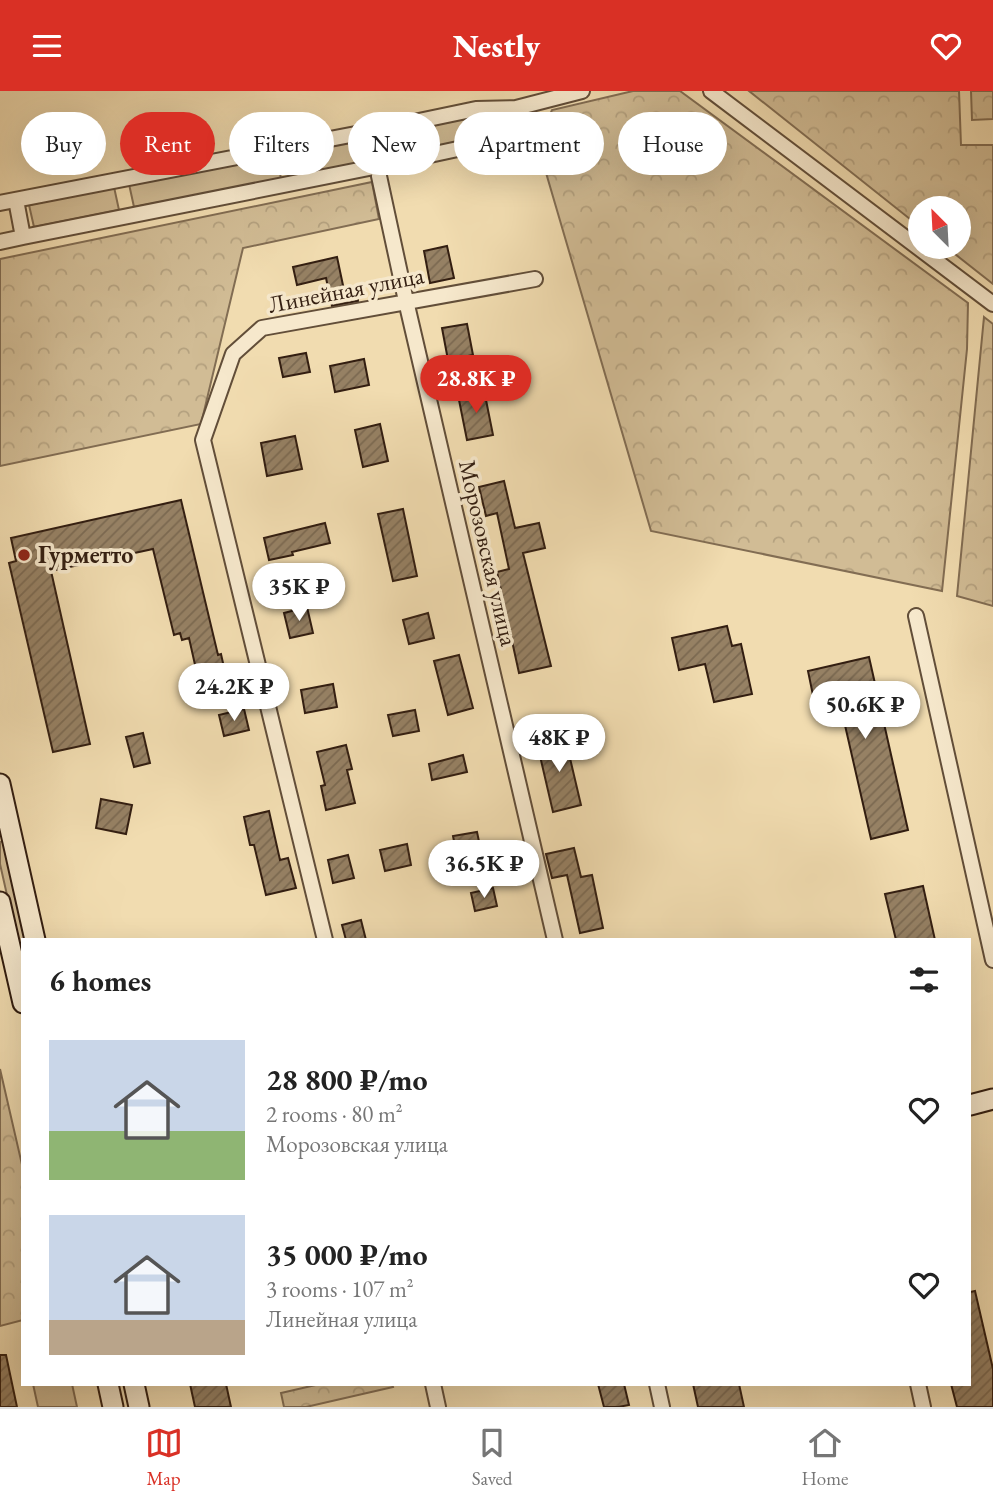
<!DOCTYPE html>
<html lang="en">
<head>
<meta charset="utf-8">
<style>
	body { margin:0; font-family:"EB Garamond",serif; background:#f6f6f6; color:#222; height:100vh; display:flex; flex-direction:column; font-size:26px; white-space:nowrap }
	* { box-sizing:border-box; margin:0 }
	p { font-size:23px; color:#767676 }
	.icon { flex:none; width:38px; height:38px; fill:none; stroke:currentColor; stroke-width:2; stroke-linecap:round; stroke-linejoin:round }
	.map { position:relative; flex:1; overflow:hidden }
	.panel { position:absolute; left:21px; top:847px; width:950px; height:448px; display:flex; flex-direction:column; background:#fff; border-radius:0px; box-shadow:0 7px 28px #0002 }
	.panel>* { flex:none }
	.banner { position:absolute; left:21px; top:21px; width:952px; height:63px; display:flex; gap:14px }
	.needle { width:46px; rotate:336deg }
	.buttons { position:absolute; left:908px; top:105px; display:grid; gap:14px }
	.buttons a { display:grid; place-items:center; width:63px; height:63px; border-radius:50%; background:#fff; box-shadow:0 7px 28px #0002; font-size:35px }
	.price { position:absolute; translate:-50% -60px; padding:0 16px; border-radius:24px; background:#fff; color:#222; font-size:23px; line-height:46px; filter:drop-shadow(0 2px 4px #0008) }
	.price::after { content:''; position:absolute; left:50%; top:42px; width:21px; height:16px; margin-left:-10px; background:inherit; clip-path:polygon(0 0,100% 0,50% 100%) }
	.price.active { background:#d93025; color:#fff }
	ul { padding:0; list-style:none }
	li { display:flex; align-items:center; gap:21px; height:175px; padding:0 28px }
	li span { display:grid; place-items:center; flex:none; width:196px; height:140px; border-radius:0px; color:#555 }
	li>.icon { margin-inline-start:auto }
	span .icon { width:84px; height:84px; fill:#fffc; stroke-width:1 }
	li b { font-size:30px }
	h2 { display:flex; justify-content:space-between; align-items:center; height:84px; padding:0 28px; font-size:30px }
	.pill { padding:0 24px; border-radius:32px; background:#fff; box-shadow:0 7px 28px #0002; font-size:24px; line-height:63px }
	.pill.active { background:#d93025; color:#fff }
	header { display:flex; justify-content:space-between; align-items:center; height:91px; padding:0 28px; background:#d93025; color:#fff; font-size:32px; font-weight:800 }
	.tabs { display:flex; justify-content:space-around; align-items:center; height:98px; border-top:2px solid #e0e0e0; background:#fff; font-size:19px; color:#767676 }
	.tabs a { display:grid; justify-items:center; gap:4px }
	.tabs .active { color:#d93025 }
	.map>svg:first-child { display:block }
	.green { fill:#d1bc95; stroke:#826d53; stroke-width:2 }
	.park { fill:url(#park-crowns); stroke:#826d53; stroke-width:2 }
	.building { fill:url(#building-hatch); stroke:#331e11; stroke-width:2 }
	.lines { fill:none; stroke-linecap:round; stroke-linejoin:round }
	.street-casing { stroke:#624e39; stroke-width:18 }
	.secondary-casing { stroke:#331e11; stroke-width:23 }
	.street { stroke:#f6e8cc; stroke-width:14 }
	.secondary { stroke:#f6e8cc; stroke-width:19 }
	.poi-dot { fill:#8f2418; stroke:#f6e8cc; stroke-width:2.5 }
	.labels { text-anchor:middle; stroke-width:7; stroke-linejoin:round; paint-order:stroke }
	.street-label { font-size:24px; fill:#331e11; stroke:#f6e8cc }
	.poi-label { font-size:24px; font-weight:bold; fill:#331e11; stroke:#f6e8cc; text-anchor:start }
</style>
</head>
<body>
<header><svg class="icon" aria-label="menu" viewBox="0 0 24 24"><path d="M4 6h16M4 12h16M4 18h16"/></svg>Nestly<svg class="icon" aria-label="heart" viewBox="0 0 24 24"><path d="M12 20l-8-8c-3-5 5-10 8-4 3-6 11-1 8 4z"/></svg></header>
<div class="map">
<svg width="993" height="1316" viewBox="0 0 993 1316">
	<defs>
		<pattern id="park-crowns" width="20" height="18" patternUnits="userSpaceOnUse" patternTransform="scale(1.75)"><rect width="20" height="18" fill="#d1bc95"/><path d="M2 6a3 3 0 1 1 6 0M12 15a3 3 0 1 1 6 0" fill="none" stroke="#b4a17f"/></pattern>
		<pattern id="building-hatch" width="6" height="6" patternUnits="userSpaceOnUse" patternTransform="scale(1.75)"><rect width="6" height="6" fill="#968164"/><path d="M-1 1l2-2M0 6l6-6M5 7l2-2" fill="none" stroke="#7b6951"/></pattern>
	</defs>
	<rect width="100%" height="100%" fill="#f1dcb0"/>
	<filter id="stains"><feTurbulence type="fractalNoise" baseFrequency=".00286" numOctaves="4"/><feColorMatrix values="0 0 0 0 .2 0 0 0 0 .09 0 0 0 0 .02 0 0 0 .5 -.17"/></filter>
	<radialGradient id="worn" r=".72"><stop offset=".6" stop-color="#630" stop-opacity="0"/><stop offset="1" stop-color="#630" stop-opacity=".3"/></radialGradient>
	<path class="green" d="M474,26L478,50L379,68L375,45Z
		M361,48L367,72L290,86L285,63Z
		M277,64L281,88L134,116L129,93Z
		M114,96L119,119L34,136L29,114Z
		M3,750L25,849H23V875L0,773V751Z
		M33,1293H72L77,1316H38Z"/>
	<path class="park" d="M633,0H680L968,212L967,258L942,500L651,440L537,51L552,19Z
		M749,0H959L961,54H993V193L946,156H959V117H920V136Z
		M971,0H993V28L972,29Z
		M372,91L379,128L243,157L201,333L0,375V168Z
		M984,226L993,233V515L957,505Z
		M0,978L23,1078V1229L0,1235Z
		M320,1293H392L393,1296L306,1316H284L281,1302Z"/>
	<path class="building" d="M447,155L454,187L430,192L424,160Z
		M337,166L344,199L356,197L358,210L332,215L326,187L297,194L293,176Z
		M467,233L473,264L448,269L442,237Z
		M306,262L310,281L283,286L279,267Z
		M364,268L369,294L335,301L330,275Z
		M484,299L493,344L467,349L458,304Z
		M380,333L388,370L363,376L355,339Z
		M295,345L302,378L267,385L261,352Z
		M504,390L515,437L539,432L545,457L523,462L551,575L519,582L497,481L509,478L497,422L486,425L479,396Z
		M181,409L218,564L221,563L227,590L200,596L189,547L182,549L180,542L174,544L153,458L51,480L90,653L53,661L9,472L16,470L11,447Z
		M403,418L417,485L393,490L378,423Z
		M325,432L330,452L292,461L293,464L269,469L264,447Z
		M307,516L313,542L290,547L284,522Z
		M428,522L434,547L409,553L403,529Z
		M727,535L732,555L741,553L752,603L714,611L705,573L679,579L672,547Z
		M459,564L473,617L448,624L434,570Z
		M869,566L908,739L871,748L839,608L815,614L808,580Z
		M333,593L337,616L305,622L301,599Z
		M244,618L249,639L224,645L219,624Z
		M415,619L419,640L393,645L388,624Z
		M143,642L150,672L134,676L126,646Z
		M565,646L581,714L553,721L537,652Z
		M346,654L352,678L347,679L355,712L326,719L321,695L325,694L317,661Z
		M463,664L467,681L432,689L429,673Z
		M101,708L132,714L126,743L96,737Z
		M269,720L280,769L288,767L296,797L266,804L254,754H250L244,726Z
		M477,741L481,760L457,765L453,745Z
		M407,753L411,774L385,780L380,759Z
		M574,757L581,786L592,784L603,837L580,842L567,784L552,787L546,763Z
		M348,764L354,787L333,792L328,769Z
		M923,795L935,849H896L885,803Z
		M493,797L497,815L475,820L471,802Z
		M361,829L366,849H346L342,834Z
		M975,1200L993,1278V1316H957L951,1293H970V1201Z
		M0,1264H6L17,1316H0Z
		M190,1293H226L231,1316H195Z
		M598,1293H624L629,1314L618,1316H604Z
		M693,1293H739L744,1316H698Z"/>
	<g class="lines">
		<g class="street-casing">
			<path id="street" d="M711,0L993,213
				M379,85L406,210L555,849
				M0,112L366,41L476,18L516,17
				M23,146L374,76L481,53L516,17L582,0
				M0,151L23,146L16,109
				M916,525L993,869
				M325,849L203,349L233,263L262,237L535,188
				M433,1293L438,1316
				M657,1293L662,1316
				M918,1293L923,1316"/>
		</g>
		<g class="secondary-casing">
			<path id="secondary" d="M0,693L35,849
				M0,811L23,912
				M970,1014L993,1008
				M108,1293L113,1316
				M134,1293L139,1316"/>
		</g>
		<use href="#street" class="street"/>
		<use href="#secondary" class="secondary"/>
	</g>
	<circle class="poi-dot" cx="24" cy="464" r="7"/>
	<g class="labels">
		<g class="street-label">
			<text transform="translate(346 199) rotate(-11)" y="8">Линейная улица</text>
			<text transform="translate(488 462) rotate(77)" y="8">Морозовская улица</text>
		</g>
		<g class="poi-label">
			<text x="38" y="472">Гурметто</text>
		</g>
	</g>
	<rect width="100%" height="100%" filter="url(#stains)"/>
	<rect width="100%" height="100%" fill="url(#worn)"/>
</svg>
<div class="buttons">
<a><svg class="needle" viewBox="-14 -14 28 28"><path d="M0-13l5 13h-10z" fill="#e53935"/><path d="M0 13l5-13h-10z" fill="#767676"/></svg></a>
</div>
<b class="price active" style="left:476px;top:324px">28.8K ₽</b>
<b class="price" style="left:299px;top:532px">35K ₽</b>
<b class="price" style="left:234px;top:632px">24.2K ₽</b>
<b class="price" style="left:865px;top:650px">50.6K ₽</b>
<b class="price" style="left:559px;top:683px">48K ₽</b>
<b class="price" style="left:484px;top:809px">36.5K ₽</b>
<div class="banner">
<a class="pill">Buy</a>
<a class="pill active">Rent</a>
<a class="pill">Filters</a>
<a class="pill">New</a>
<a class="pill">Apartment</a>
<a class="pill">House</a>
</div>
<section class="panel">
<h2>6 homes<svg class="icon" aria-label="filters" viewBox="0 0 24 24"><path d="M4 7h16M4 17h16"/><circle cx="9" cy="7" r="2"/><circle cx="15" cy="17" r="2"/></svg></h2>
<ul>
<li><span style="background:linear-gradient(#c9d6e8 65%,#8fb573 0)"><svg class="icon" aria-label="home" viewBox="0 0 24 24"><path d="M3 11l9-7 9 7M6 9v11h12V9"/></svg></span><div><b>28 800 ₽/mo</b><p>2 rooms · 80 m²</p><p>Морозовская улица</p></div><svg class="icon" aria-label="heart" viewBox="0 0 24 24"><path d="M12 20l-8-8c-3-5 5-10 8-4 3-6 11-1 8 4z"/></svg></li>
<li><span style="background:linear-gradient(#c9d6e8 75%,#b9a48a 0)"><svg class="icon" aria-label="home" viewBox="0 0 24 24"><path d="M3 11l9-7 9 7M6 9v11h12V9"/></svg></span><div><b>35 000 ₽/mo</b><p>3 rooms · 107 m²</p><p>Линейная улица</p></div><svg class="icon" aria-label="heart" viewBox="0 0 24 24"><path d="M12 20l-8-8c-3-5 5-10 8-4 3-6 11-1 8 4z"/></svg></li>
</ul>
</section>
</div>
<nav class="tabs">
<a class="active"><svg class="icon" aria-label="map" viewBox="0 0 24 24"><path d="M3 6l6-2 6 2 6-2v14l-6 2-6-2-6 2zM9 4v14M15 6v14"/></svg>Map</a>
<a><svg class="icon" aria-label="saved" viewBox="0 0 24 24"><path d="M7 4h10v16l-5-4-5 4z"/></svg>Saved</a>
<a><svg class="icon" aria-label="home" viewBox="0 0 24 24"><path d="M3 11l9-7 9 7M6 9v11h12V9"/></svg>Home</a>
</nav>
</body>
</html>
